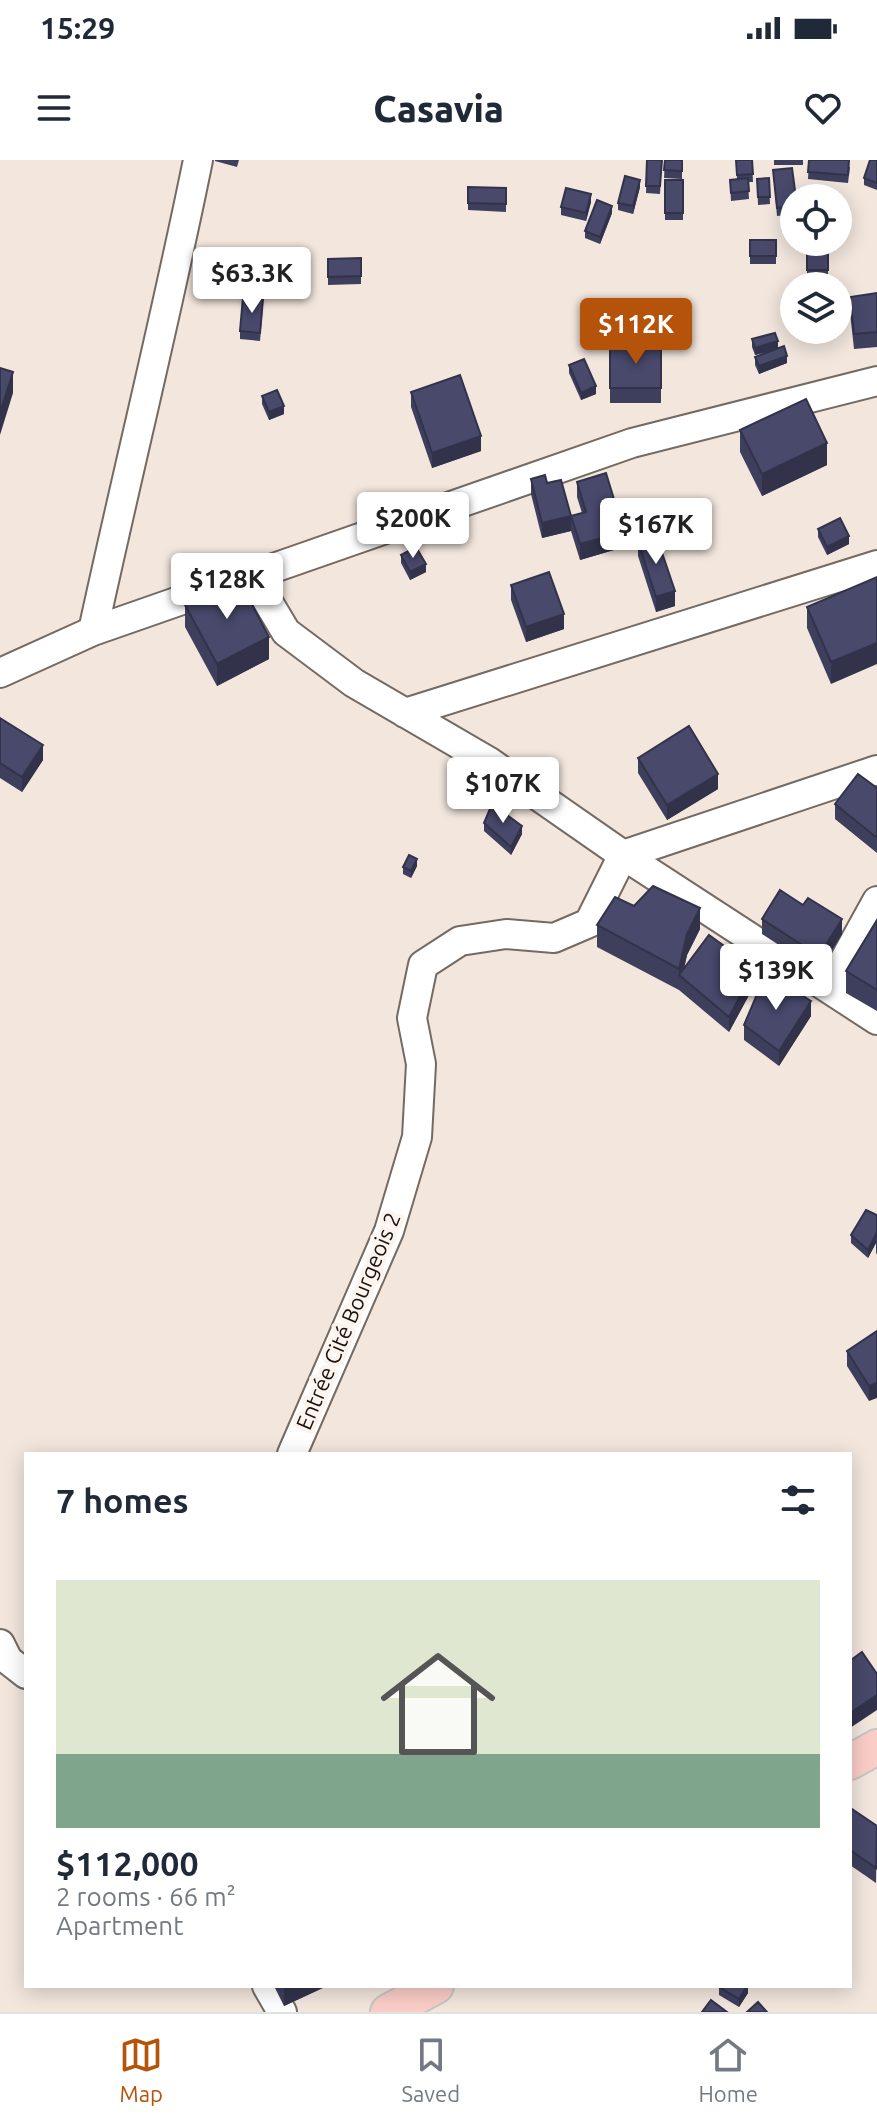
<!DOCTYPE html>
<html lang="en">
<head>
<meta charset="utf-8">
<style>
	body { margin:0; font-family:Ubuntu,sans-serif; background:#f6f6f7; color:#1f2937; height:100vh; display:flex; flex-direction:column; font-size:30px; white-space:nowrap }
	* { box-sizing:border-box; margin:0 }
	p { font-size:26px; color:#747a83 }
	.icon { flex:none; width:44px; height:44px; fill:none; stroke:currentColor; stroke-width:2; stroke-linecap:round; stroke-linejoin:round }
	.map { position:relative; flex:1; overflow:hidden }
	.drawer { position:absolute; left:24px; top:1292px; width:828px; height:536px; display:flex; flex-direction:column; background:#fff; border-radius:0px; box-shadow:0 4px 20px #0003 }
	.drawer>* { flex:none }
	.buttons { position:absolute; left:780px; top:24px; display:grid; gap:16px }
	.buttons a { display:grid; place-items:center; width:72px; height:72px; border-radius:50%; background:#fff; box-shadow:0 4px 20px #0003; font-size:40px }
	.price { position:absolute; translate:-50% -68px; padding:0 18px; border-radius:8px; background:#fff; color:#222; font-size:26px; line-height:52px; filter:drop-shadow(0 2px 4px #0008) }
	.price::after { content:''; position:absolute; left:50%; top:48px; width:24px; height:18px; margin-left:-12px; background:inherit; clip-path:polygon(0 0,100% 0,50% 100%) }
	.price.on { background:#b45309; color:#fff }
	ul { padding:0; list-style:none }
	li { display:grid; align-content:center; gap:16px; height:424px; padding:0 32px }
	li+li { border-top:2px solid #e0e1e3 }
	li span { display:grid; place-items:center; height:248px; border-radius:0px; color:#555 }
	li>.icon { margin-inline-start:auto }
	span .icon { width:144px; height:144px; fill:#fffc; stroke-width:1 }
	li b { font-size:34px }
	h2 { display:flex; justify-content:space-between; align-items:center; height:96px; padding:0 32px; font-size:34px }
	.status { display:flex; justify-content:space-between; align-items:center; height:56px; padding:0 40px; background:#fff; direction:ltr }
	.status svg { height:22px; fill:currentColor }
	header { display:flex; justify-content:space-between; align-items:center; height:104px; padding:0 32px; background:#fff; font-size:36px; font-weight:800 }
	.menu { display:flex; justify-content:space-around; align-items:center; height:112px; border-top:2px solid #e0e1e3; background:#fff; font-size:22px; color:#747a83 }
	.menu a { display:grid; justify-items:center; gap:4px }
	.menu .on { color:#b45309 }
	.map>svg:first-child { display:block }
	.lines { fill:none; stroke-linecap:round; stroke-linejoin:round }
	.minor-casing { stroke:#746a62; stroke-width:32 }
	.major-casing { stroke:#c7c6c6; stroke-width:38 }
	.minor { stroke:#fff; stroke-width:28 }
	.major { stroke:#fbcdc7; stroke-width:34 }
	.wall { fill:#3e3f5c }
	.shaded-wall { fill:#32334b }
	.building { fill:#48496b; stroke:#32334b; stroke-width:2 }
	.labels { text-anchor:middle; stroke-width:8; stroke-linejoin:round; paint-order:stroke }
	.street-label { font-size:22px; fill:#171310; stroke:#fdf4ed }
</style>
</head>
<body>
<div class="status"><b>15:29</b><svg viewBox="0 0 49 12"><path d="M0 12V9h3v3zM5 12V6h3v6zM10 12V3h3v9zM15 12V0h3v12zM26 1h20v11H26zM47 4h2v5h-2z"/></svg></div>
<header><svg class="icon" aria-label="menu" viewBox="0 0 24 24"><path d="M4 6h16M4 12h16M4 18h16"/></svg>Casavia<svg class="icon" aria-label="heart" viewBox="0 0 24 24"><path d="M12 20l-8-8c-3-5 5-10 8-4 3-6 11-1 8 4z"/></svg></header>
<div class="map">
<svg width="877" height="1852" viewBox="0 0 877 1852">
	<rect width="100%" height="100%" fill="#f2e6dd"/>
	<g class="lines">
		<g class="minor-casing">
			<path id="minor" d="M252,415L286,472L354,523L488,601L623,695L877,860
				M93,471C127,314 166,158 198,0
				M0,513L93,471L632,283L877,221
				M405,553L877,405
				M829,828L877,741
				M292,1294L389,1071L417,977L421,904L412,858L423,805L460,781L506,774L554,778L589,763L623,695L877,610
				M0,1484L8,1500L26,1514
				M267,1826L282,1852"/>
		</g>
		<g class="major-casing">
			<path id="major" d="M850,1602L877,1587
				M388,1852L436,1826"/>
		</g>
		<use href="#minor" class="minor"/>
		<use href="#major" class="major"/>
	</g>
	<path class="wall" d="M215,0H239L237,7L215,1Z
		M647,0H662L660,34L646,33Z
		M665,0H682V19L664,18Z
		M736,0H752L753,22H748L749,39L731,41L730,20L737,19Z
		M774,0H803V5H774Z
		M809,0L850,7L848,23L808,19Z
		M877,0V30L864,25V18Z
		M773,10L794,38V54L777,56Z
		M769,18L770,44L758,45L757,19Z
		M665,20H683V60H665Z
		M468,27L506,28V52L468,50Z
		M640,27L633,54L618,50V43Z
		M591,42L586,61L561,55V47Z
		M612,53L600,84L585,78V71Z
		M750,80H776V104H750Z
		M807,87H828V118H807Z
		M361,98V124L328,125V99Z
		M877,133V187L854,189L850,152V137Z
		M263,147L260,181L240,179V171Z
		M752,179L778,189L787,203L759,214L755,205V197L774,190L755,195L752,187Z
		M610,184H661V243H610Z
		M569,205L596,234L581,240L569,213Z
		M411,232L481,291L432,308L411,247Z
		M262,236L284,254L269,260L262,244Z
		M740,270L827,305L762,336L740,292Z
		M531,319L547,323L571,356L582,353L577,337V322L624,387L580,400L571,371L542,378L531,334Z
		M818,369L849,384L827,395L818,377Z
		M638,381L675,446L656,452L638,396Z
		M401,395L426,412L410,420L401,403Z
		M877,417L831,524L807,468V447Z
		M511,425L564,469L526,482L511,440Z
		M185,445L269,499L217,526L185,467Z
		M0,558L43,600L22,632L0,618Z
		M638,598L718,629L667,660L638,613Z
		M877,628V693L835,659V644Z
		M484,663L522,674L511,695L484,671Z
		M417,706L411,718L403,714V707Z
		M634,746L700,769L687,795L684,808L755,824L729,872L679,830L597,787V765Z
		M762,759L842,774L819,811L762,774Z
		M877,760V851L846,833V811Z
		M811,856L779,906L744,880V865Z
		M877,1055V1095L876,1092V1083L868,1098L851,1083V1075Z
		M877,1171L869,1241L847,1206V1191Z
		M850,1652L877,1666L876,1723L850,1705Z
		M274,1826H327L284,1846Z
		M719,1827L748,1833L739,1847L719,1835Z"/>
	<path class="shaded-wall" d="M640,20V27L633,54V46Z
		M591,34V42L586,61V53Z
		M612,46V53L600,84V77Z
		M778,181V189L755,195V188Z
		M787,196V203L759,214V206Z
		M13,212V233L0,275V253Z
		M596,226V234L581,240V233Z
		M284,246V254L269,260V252Z
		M481,276V291L432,308V293Z
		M827,283V305L762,336V314Z
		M571,356V371L542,378V363Z
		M624,372V387L580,400V384Z
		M849,376V384L827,395V387Z
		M426,404V412L410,420V412Z
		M675,431V446L656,452V437Z
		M564,454V469L526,482V467Z
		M269,477V499L217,526V504Z
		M877,483V504L831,524V502Z
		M43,585V600L22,632V617Z
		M718,614V629L667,660V645Z
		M522,666V674L511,695V687Z
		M417,699V706L411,718V711Z
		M700,748V769L687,795L682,818L679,815V830V809L687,774Z
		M842,759V774L819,811V796Z
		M755,808V824L729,872V857Z
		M811,841V856L779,906V891Z
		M877,1072V1080L876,1077V1083L868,1098V1090Z
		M877,1223V1238L869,1241V1226Z
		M877,1535V1550L850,1568V1553Z
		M284,1826H327L284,1846Z
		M748,1826V1833L739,1847V1839Z"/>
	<path class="building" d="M647,0H662L660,26H646Z
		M665,0H682V11L664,10Z
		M736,0H752L753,14L737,15Z
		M809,0H849L848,15L808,12Z
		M870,0H877V23L864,18Z
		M792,8L796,38H794V46L777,48L773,10Z
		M625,16L640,20L633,46L618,43Z
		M748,18L749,31L731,33L730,20Z
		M769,18L770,37H758L757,19Z
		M665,20H683V53H665Z
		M468,27L506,28V44L468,43Z
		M566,28L591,34L586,53L561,47Z
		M597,40L612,46L600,77L585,71Z
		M750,80H776V96H750Z
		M807,87H828V110H807Z
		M361,98V116L328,117V99Z
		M877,133V172L854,174L850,137Z
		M243,137L263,139L260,173L240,171Z
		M775,173L778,181L755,188L752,179Z
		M610,184H661V228H610Z
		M784,186L787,196L759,206L755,197Z
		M584,199L596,226L581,233L569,205Z
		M0,208L13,212L0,253Z
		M460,215L481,276L432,293L411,232Z
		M277,230L284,246L269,252L262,236Z
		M806,239L827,283L762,314L740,270Z
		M606,313L624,372L580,384L571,356L586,352L577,322Z
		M545,315L547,323L561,320L571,356L542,363L531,319Z
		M840,358L849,376L827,387L818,369Z
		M656,375L675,431L656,437L638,381Z
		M416,387L426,404L410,412L401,395Z
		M549,412L564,454L526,467L511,425Z
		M877,417V483L831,502L807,447Z
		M238,418L269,477L217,504L185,445Z
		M0,558L43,585L22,617L0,603Z
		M689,566L718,614L667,645L638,598Z
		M858,614L877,628V678L835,644Z
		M492,644L522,666L511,687L484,663Z
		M409,695L417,699L411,711L403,707Z
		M653,726L700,748L687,774L679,809L597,765L615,737L634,746Z
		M780,730L803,745L808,738L842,759L819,796L762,759Z
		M877,760V830L846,811Z
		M709,775L755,808L729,857L679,815Z
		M766,813L811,841L779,891L744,865Z
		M866,1050L877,1055V1072L868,1090L851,1075Z
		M877,1171V1223L869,1226L847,1191Z
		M862,1492L877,1514V1535L850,1553V1499L851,1500Z
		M852,1649L877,1666L876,1708L850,1690V1652Z
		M720,1826H747L739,1839L719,1827Z
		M711,1840L727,1852H702Z
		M758,1842L767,1852H747Z"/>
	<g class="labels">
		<g class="street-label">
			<text transform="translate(348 1161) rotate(-67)" y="8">Entrée Cité Bourgeois 2</text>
		</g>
	</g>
</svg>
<div class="buttons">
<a><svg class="icon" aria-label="locate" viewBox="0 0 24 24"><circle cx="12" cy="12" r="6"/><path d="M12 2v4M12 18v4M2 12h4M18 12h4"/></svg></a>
<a><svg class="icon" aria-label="layers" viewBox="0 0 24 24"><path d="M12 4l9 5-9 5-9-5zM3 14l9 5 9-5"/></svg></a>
</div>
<b class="price" style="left:252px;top:155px">$63.3K</b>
<b class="price on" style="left:636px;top:206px">$112K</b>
<b class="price" style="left:413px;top:400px">$200K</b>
<b class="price" style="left:656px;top:406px">$167K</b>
<b class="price" style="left:227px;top:461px">$128K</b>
<b class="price" style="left:503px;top:665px">$107K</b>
<b class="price" style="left:776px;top:852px">$139K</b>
<section class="drawer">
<h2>7 homes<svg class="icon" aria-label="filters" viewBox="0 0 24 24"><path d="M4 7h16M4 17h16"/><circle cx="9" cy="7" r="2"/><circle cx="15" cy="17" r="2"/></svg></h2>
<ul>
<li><span style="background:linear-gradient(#dfe7d0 70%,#7fa58c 0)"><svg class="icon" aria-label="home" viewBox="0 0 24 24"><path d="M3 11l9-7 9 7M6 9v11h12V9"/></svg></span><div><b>$112,000</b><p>2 rooms · 66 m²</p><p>Apartment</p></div></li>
</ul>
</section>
</div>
<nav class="menu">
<a class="on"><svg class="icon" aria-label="map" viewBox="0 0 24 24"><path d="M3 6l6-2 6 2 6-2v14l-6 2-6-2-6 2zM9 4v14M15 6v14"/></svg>Map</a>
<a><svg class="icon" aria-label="saved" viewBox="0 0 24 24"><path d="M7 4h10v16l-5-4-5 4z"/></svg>Saved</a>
<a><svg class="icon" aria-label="home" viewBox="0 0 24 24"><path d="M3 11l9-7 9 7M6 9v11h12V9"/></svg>Home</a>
</nav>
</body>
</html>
